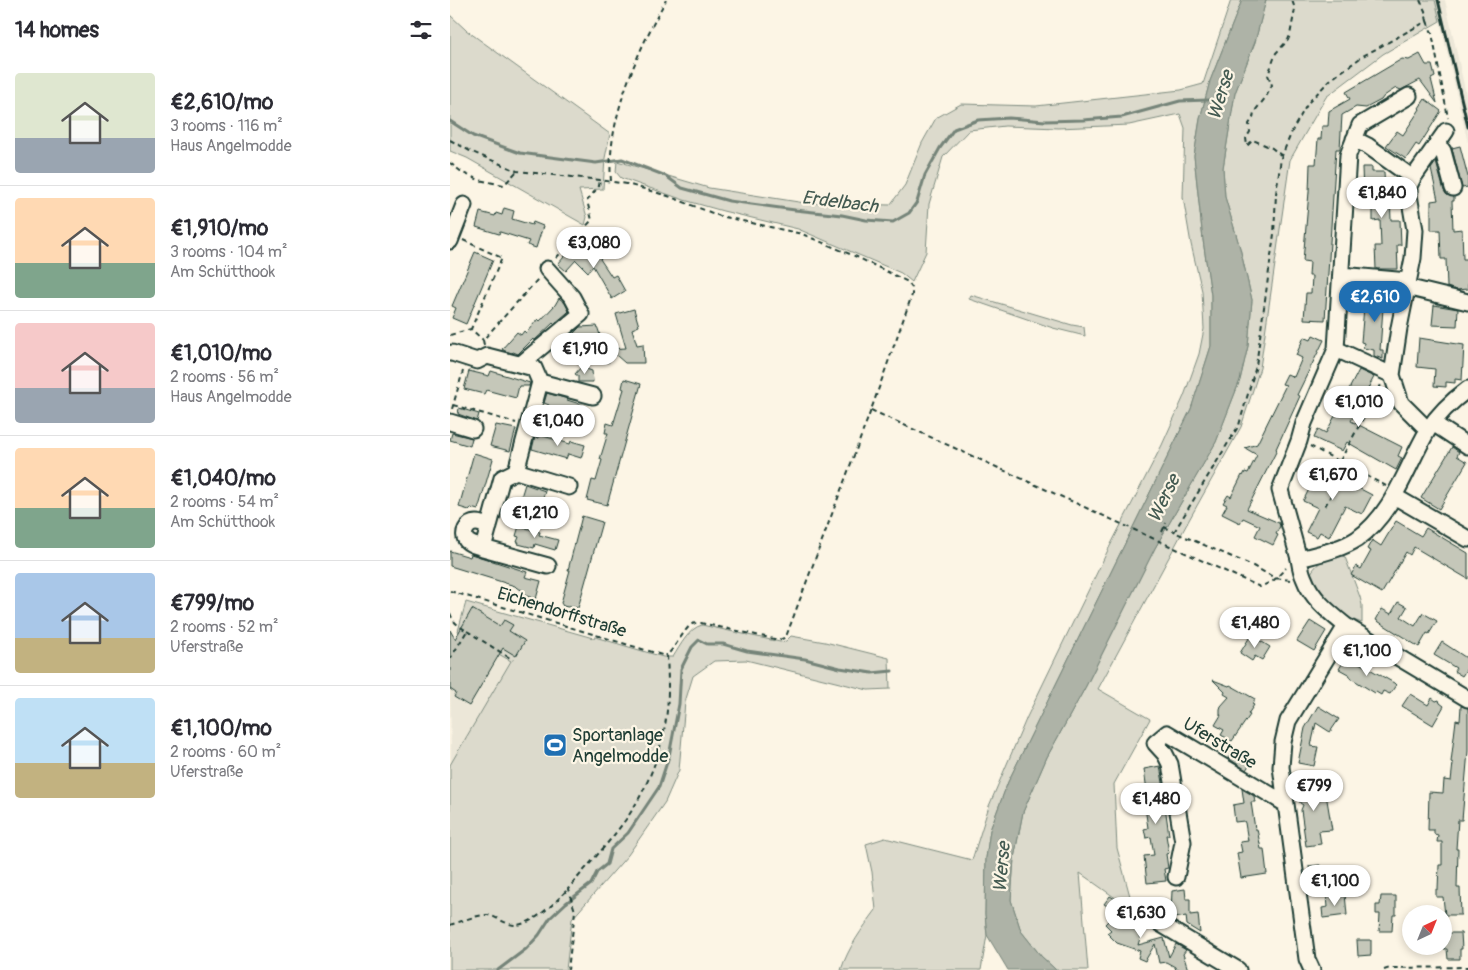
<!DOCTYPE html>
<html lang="en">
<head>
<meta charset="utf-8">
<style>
	body { margin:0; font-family:Pangolin,sans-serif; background:#f7f7f7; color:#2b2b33; height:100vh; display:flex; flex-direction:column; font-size:19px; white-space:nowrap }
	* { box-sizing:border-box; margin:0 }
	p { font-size:16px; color:#7c7c81 }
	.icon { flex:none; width:28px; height:28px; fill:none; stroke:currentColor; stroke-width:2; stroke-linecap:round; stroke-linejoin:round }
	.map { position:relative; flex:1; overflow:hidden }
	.side { display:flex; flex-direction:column; background:#fff; width:450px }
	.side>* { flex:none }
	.needle { width:32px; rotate:43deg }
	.tools { position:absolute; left:952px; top:905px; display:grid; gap:10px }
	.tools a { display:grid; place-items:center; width:50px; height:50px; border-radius:50%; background:#fff; box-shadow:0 2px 8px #0003; font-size:25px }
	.price { position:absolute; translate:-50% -42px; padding:0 11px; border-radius:18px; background:#fff; color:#222; font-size:16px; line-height:32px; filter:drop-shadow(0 1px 2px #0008) }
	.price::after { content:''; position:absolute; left:50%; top:30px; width:15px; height:11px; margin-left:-8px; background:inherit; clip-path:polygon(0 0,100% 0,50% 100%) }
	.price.current { background:#1f6fb2; color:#fff }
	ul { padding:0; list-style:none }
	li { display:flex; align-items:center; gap:15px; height:125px; padding:0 15px }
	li+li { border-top:1px solid #e1e1e2 }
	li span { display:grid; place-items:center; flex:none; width:140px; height:100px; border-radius:5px; color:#555 }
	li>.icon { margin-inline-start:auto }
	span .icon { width:60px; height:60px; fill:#fffc; stroke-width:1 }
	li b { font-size:21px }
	h2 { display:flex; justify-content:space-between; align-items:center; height:60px; padding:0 15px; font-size:21px }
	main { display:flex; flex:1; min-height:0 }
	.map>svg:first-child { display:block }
	.built { fill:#ece7d8 }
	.green { fill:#dcdacc; stroke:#7e8c80 }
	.water { fill:#aeb3a7; stroke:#758479 }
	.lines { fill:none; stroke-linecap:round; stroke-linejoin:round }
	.stream { stroke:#758479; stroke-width:3 }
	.building { fill:#c5c7b9; stroke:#1f3d34 }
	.minor-casing { stroke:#1f3d34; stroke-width:19 }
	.path { stroke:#1f3d34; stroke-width:2; stroke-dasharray:5 4; stroke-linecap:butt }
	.minor { stroke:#fcf5e5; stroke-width:15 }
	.rail { stroke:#1f3d34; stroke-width:3 }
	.labels { text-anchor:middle; stroke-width:4.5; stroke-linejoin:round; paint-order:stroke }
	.street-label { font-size:18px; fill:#1f3d34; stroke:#fcf5e5 }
	.poi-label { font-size:18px; fill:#1f3d34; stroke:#fcf5e5; text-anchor:start }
	.water-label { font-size:19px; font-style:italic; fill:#435a51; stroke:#fcf5e5 }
</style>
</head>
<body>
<main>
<section class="side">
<h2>14 homes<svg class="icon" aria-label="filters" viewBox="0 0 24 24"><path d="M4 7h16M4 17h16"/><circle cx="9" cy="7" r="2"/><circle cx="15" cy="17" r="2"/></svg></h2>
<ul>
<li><span style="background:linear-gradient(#dfe7d0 65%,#9aa5b1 0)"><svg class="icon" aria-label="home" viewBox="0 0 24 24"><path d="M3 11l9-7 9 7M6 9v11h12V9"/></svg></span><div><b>€2,610/mo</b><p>3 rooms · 116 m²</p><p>Haus Angelmodde</p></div></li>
<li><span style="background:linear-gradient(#ffd9b3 65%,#7fa58c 0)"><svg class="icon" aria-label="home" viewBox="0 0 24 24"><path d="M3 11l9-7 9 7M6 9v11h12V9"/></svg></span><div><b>€1,910/mo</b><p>3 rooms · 104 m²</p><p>Am Schütthook</p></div></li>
<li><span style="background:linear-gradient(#f6c9c9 65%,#9aa5b1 0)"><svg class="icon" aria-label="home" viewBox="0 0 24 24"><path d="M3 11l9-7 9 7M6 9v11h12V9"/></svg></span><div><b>€1,010/mo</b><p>2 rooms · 56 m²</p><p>Haus Angelmodde</p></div></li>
<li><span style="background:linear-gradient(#ffd9b3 60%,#7fa58c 0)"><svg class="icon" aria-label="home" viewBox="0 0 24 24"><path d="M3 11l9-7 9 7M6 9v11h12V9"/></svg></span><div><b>€1,040/mo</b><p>2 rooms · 54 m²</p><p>Am Schütthook</p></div></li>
<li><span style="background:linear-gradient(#a9c7e8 65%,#c2b280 0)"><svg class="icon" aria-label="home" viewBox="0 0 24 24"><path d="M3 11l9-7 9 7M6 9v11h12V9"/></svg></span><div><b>€799/mo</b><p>2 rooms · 52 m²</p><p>Uferstraße</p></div></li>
<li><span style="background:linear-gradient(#bfe0f5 65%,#c2b280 0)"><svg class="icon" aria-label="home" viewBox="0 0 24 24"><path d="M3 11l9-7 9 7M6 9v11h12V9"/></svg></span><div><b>€1,100/mo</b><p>2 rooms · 60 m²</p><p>Uferstraße</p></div></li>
</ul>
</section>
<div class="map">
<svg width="1018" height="970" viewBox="0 0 1018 970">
	<rect width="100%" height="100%" fill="#fcf5e5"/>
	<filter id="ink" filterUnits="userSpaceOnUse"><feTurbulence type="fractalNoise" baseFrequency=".02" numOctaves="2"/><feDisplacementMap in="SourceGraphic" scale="10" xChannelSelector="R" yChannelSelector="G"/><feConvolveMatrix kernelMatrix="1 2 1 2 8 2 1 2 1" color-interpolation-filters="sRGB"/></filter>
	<g filter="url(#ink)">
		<path class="built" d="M985,0H995L1018,103V143Z
			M21,640L62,661L1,765L0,670Z"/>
		<path class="green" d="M781,0H792L760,81L750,119L744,156L753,240L761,295V346L741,409L558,782L540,830L536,858L535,914L537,935L531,970H391C398,948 412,929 426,910L422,872L416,844L435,838L522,860L539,806L577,717L658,550L712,445L734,396L749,354L754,329L752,291L741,244L733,197L735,128L730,114L679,125L608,128L555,126L519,130L493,157L479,204L476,252L462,282L451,273L348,229L273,211L234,200L171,178L166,172L167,161L259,188L355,203L440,205L455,185L472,143L486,118L511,104L586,106L731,90L753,84Z
			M816,0H985L990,21L933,54L876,97L840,160L810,368L791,427L739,520L648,689L700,719L664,784L667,848L684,911L630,873L638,970H606L591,956L571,931L561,900L564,858L573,812L597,757L636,686L705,548L766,442L790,380L798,346L802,300L790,248L775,197L773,168L785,93L805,42Z
			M0,15L16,30L160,134L155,158L153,189L129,190L137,217L135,225L17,158L0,151Z
			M521,295L622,325L634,327L635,336L603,328L519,299Z
			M889,554L895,557L910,597L912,605V623L898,618L883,606L865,589L861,573C868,561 876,559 889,554Z
			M16,602L143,638L145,637L213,657H223C230,646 239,628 252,625L330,642L336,641L341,636L375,642L439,658L440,689L418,690L296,660L264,661L243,676L235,702L229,770L215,802L178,855L122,919L116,970H0V765L61,661L8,631Z"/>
		<path class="water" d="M792,0H816L805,42L785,93L773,168L775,197L790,248L802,300L798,346L790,380L766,442L705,548L636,686L597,757L573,812L564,858L561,900L571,931L591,956L606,970H558L537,935L535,914L536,858L540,830L558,782L741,409L761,346V295L753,240L744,156L750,119L760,81Z"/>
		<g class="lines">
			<path class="stream" d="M0,121L23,136L70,153L146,163L172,159L216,176L232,188L279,201L345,210L392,215L416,220L443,222L459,213L467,202L475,175L490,148L504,129L528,120L559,118L595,121L633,120L672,117L730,101L758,100
				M48,970L76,949L89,935L100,918L116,903L141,884L147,872L157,864L161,849L178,833L209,787L219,756L229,704L231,669L242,647L249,640L257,644H273L297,651L355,659L390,668L422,673L442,671"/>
		</g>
		<path class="building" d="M970,54L976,65H982L985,77L981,79L987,103L970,80L951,90L946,88L934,96L931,100L916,108L906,107L892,115L890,149H886L875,320L854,319L856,293H861L862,276H859L860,262L853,261L859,192L860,164H866L868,139H871L872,126H878L879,111L900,99L896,92L952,59L959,60Z
			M975,99L991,111L969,146L966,144L956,159L936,146L947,131L953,135L970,109L969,108Z
			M1010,146L1018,177V187L1012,188L1002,148Z
			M986,162L994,191L997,195L1004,197V201H1002L1003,230L1012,229L1013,259H1018V289L1006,290L997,287L996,259H991L990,230H981V201L988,200L981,169Z
			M912,167H922V172H934L935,195H940L941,220H950L951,245H947L948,269H926L925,246H931L930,220L923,221V204H919L918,196L913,195Z
			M54,208L64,211L62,219L82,225L83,222L93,226L86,248L77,245L79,241L50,232L49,234L26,227L30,212L45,216L46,213L52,215Z
			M137,245L151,258L150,259L162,277L166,275L175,291L162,299L143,266L138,272L126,260L116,271L108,264L120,250L128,256Z
			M25,252L43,260L16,324L2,318L6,308L2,306Z
			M922,292L941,293L940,309L933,308L930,350H933V359L924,356V350L913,348L914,343L911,342L914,307L921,308Z
			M109,298L115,303L119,311L117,313L104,324L103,323L84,341L83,339L68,354L63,352L62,353L55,351L52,349L67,332L71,335L74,331L76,333L88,319L90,321L105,305Z
			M984,305L1008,309L1007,326L982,325Z
			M184,309L189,326L182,329L187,345L193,344L194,363H175L159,349L176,348L166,314Z
			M147,326L150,335L120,346V337L130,327Z
			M863,335L874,340L847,395L850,396L826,449L827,450L797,509L829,523L830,526L826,534L828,535L823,545L805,536L810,526L793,518L790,523L772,514L777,505L773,503L778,495L781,497L792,475L793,476L795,472L798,473L807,455L795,448L807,444L836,385L832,384L837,374L844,377L852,358L846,355L854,337L861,340Z
			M969,338L1014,345L1012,380L1005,379V383L996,382V387L984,386L985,369L967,367Z
			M158,349L159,362L127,364V351Z
			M131,367L142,371L143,382H128V376L125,374Z
			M909,370L924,377L901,421L952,447L948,456L952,458L946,470L897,442L892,451L864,438L868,429L876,433Z
			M19,371L39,376L41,371L80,383L79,386H69L66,398L36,390L34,394L14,389Z
			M174,379L191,384L157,505L137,500L142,480L146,481L152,460L150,459L158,433H155L157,423L163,425L174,389L172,388Z
			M97,393L118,399L117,400L133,405L130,419L121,416L111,422L113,414L98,408L99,405L94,403Z
			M9,408L29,414L27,421L8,414Z
			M46,425L66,429L60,451L40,446Z
			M2,433L22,438L20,446L0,440Z
			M90,435L120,444L121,441L135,445L131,458L118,454L116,459L82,449L85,437L89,438Z
			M1002,447L1009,452L1007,456L1017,462L989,509L971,498Z
			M24,453L43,459L28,510L21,508L19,510L9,507Z
			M870,468L922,495L912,514L895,506L879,537L870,532L867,537L856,532L868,508L853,501Z
			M75,484L95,491L91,505L71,497Z
			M132,516L152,522L128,608L120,606L118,607L113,606L111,603L120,570H118Z
			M946,521L971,536L976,528L1018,553V579L964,547L960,555L956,552L932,593L901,575L906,566L911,569L921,551L917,549L922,540L931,546Z
			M69,526L90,532L89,535L108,540L105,550L85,544L84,548L68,544L69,542H67L69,537L66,536Z
			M0,551L20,557L21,554L77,572L75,577L91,581L86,599L70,594L72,590L67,588L65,586L0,566Z
			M948,602L957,607L951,617L965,626L973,613L987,621L979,634L977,633L969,647L926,620L932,609L941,614Z
			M22,609L50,626L54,620L63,625L59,631L75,641L66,656L53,648L19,706L4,697L6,693L0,689V630L5,639Z
			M860,621L876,631L864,651L847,641Z
			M801,635L820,647L812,660L805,656L802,661L790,653Z
			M992,642L1018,659V667L1012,676L1004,671L1006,668L984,655Z
			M897,656L944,683L946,685L940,694L933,691L931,695L926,692L925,693L899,677L900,675L889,669Z
			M763,680L779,686L780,685L805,699L802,704L804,705L798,714L800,715L782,741L771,735L774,730L765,725L771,715H770V709L771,706L779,697L774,694L775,692Z
			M960,694L978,705L982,698L986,701L989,700L990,703L994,706L983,725L952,706Z
			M868,706L889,719L880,732L866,723L861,746L868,747L864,766L848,763L855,728Z
			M1011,706L1018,708V751L1012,820H1008L1006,849H1008L1007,888H1010L1011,915H995L993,897H986V889H988L989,865H992V842H987L988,835L984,834V830H978L979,792L993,793L994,780L1001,781L1003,763L1001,762L1006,720L1010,721Z
			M784,748L803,759L796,770L778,758Z
			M710,766L716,799H714L719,835H716L719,853L716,854L718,868L714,869L716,881L697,883L694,856L704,855L701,837L696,838L694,829L698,828L695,807L691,808L689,792L697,791L694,769Z
			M874,782L882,830L869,831L871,844L856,846L851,810L853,805L850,803L848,786Z
			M792,789L804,796L805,802H801L805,829H807L811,849H814L817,874L791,878L787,853L792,852L790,842L798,841L795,823L794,821L785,822L783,805L794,803Z
			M870,865L873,881L861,882L859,866Z
			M735,889L736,899H740V915L748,914L750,933L737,925L736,916L725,918L724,912H721L722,891Z
			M895,894L897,915L873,918L872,908L878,907L877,896Z
			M660,896L673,904L668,912L693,928L688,945L714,938L719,957L726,944L736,950L733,954L738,970H726L725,967L716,962L709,963L705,944L695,961L688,958L690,951L667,943L657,933L661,930L655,924L667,912L654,904Z
			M931,896H946V915H943L942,931H929L930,914H926V905H930Z
			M994,933H1011L1012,949H1010V959H998L997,949H994Z
			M907,940H921V955L908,956Z"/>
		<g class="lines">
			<g class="minor-casing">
				<path id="minor" d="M904,139L918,146L963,178
					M987,143L993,151L1003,188
					M0,241L14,205
					M891,275L958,281
					M956,287L1018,302
					M886,349L942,375
					M2,353L27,361L37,356L84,368L90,382L66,471L52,478L33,548L98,566
					M71,364L131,314L122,297L97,269
					M90,382L143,396
					M1018,389C1003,400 988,414 978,430C956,467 944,513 907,539C890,550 868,554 849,559C850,565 851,572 854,578C861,598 880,613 896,626L1018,699
					M0,422L23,429
					M983,423L1018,446
					M978,430L951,403L942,375L949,328L963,258L965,230L959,195V186L963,178L996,131
					M66,471L119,487
					M944,496L1018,539
					M33,548C28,546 21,545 17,541C11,534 17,523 26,523C30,523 35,525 39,527
					M849,559L830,490L849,441L854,423L886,349L898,155L910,125L959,96
					M726,877L733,842L720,764L715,754L705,743L717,733L836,804
					M706,921L788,970
					M862,970L857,959L831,767L833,742L838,721L896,626"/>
			</g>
			<path class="path" d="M977,21L982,33L998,118
				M0,140L20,151L67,171L150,180L177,184L218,196L270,216L352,234L407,257L458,282L462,288V295L421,410L337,634L334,638L329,640L251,623C249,623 244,623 242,624C235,628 225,648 217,655C218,676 219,698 216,719C211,753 198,786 179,815C161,841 138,865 118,889L125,911L118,970
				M832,156L822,148L803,140L797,146L796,138L800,132L799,124L803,118L804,112L816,97L822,85L818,75L826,53L838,40L840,35L845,9L842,0
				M0,163L13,173L29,180L54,185L67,171
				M161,181C156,121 187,52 216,0
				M13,240L52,258L21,329
				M106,258L142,220L137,201L149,186L150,180
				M0,335L21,329L33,340
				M34,345L33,340L88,279
				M3,405L66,423
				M2,409L13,371
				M421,410L810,587L823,581L836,568
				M860,446L936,486
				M890,461L931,385
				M875,506L898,465
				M714,527L723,531
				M712,532L716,523
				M840,580L825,578L803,566L724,532L789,425L806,366L824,234L826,194L831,158L843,129L858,103L880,80L913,56L977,21L975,11L970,0
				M0,591L212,655H217
				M0,613C3,622 8,626 17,631L0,659
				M17,631L63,660
				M0,925C10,922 28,914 38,915C47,917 55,924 64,925C82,926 107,901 118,889
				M934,970L940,968L1018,967"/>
			<use href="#minor" class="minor"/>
			<path class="rail" d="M988,0L1018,127"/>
		</g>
	</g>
	<defs>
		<g id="stadium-square" transform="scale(1.25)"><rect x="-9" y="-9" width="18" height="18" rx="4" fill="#1f6fb2" stroke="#fcf5e5"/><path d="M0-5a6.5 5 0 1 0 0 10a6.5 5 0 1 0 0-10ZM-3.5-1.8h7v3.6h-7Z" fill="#fff"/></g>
	</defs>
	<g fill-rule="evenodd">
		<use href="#stadium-square" x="105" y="745"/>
	</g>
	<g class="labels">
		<g class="street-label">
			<text transform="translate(112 612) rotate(17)" y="6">Eichendorffstraße</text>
			<text transform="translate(770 743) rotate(31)" y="6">Uferstraße</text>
		</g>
		<g class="poi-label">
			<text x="122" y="741">Sportanlage<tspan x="122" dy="21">Angelmodde</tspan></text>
		</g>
		<g class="water-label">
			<text transform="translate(770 95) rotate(-73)" y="7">Werse</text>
			<text transform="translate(390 201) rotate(7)" y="7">Erdelbach</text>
			<text transform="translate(713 498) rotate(-64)" y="7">Werse</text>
			<text transform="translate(551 867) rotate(-85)" y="7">Werse</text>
		</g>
	</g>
</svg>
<div class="tools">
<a><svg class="needle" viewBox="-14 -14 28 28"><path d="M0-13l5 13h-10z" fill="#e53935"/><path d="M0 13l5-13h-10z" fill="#7c7c81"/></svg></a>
</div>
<b class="price" style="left:932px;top:219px">€1,840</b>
<b class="price" style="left:144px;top:269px">€3,080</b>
<b class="price current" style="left:925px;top:323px">€2,610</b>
<b class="price" style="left:135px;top:375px">€1,910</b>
<b class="price" style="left:909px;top:428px">€1,010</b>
<b class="price" style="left:108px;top:447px">€1,040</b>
<b class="price" style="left:883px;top:501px">€1,670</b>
<b class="price" style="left:85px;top:539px">€1,210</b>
<b class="price" style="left:805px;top:649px">€1,480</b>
<b class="price" style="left:917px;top:677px">€1,100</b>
<b class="price" style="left:864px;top:812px">€799</b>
<b class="price" style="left:706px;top:825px">€1,480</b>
<b class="price" style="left:885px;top:907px">€1,100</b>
<b class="price" style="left:691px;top:939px">€1,630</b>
</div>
</main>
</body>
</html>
